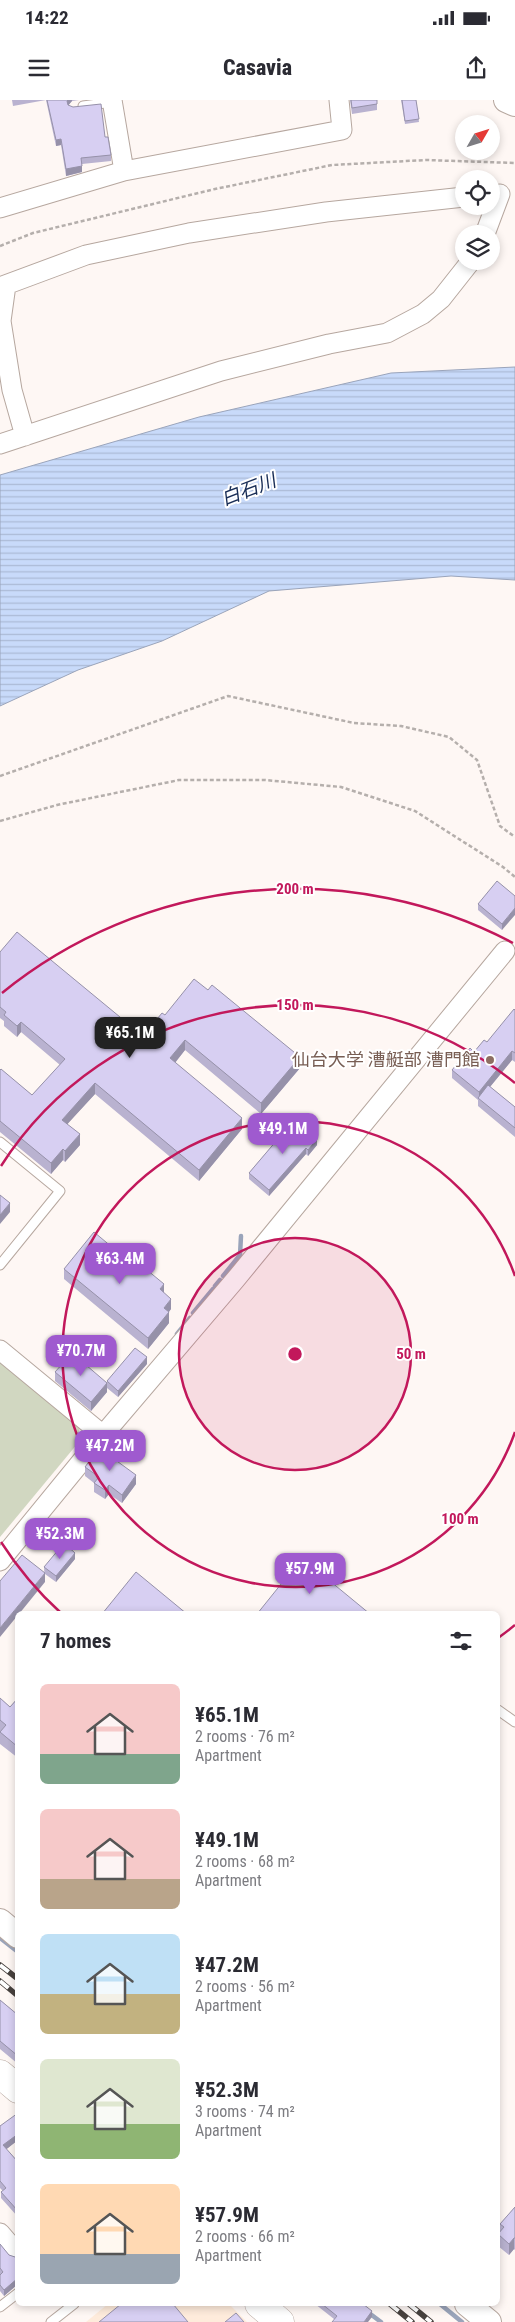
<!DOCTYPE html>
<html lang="en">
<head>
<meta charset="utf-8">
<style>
	body { margin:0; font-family:"Roboto Condensed","Noto Sans JP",sans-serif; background:#f2f2f3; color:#2b2b33; height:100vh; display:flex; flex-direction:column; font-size:19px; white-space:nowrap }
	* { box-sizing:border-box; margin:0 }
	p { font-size:16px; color:#7c7c81 }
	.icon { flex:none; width:28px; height:28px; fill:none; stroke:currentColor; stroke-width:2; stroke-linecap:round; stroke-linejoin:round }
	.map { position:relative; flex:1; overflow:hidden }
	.side { position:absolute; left:15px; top:1511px; width:485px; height:695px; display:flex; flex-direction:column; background:#fff; border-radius:8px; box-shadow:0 2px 8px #0003 }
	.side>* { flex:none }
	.needle { width:32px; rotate:51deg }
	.tools { position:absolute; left:455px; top:15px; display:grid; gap:10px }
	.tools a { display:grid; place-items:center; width:45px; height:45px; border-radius:50%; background:#fff; box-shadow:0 2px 8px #0003; font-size:25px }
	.price { position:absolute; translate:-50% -42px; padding:0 11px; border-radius:10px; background:#9f5acf; color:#fff; font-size:16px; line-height:32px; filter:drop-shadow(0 1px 2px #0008) }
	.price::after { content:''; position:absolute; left:50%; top:30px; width:15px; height:11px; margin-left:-8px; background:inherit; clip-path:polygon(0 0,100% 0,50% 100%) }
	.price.selected { background:#222; color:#fff }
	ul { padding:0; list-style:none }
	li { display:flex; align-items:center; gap:15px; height:125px; padding:0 25px }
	li span { display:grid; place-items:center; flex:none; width:140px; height:100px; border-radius:8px; color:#555 }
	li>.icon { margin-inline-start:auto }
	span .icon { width:60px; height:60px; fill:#fffc; stroke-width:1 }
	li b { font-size:21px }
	h2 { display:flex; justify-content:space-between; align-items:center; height:60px; padding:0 25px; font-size:21px }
	.status { display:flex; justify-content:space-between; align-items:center; height:35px; padding:0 25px; background:#fff; direction:ltr }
	.status svg { height:14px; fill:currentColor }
	header { display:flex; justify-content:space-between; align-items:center; height:65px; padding:0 25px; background:#fff; font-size:22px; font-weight:800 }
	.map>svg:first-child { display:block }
	.commercial { fill:#feebdb }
	.garden { fill:#d1d7c1 }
	.water { fill:url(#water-rules); stroke:#9aa4ba }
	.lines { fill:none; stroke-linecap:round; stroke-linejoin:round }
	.stream { stroke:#9aa4ba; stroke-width:4.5 }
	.service-casing { stroke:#b6a79f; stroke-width:11 }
	.minor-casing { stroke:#b6a79f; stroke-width:21 }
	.tertiary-casing { stroke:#b6a79f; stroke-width:26 }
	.primary-casing { stroke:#b6a79f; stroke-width:29 }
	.path { stroke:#b5afac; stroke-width:2.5; stroke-dasharray:4 2.5; stroke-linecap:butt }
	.service { stroke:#fff; stroke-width:9 }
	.minor { stroke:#fff; stroke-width:19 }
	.tertiary { stroke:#fff; stroke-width:24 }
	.primary { stroke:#fff; stroke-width:28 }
	.rail-casing { stroke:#47413e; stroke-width:5.5 }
	.rail { stroke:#fff; stroke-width:4; stroke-dasharray:11; stroke-linecap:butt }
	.wall { fill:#b9b2d0 }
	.shaded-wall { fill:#9691a9 }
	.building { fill:#d7cff2; stroke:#9691a9 }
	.ring { fill:none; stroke:#c2185b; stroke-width:2.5 }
	.education-dot { fill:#8d6e63; stroke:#fff; stroke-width:2 }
	.labels { text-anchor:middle; stroke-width:4; stroke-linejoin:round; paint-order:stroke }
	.education-label { font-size:18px; fill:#785e54; stroke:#fff; text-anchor:end }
	.water-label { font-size:19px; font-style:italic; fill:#182d56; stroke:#fff }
	.centre { fill:#c2185b; stroke:#fff; stroke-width:2.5 }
	.ring-label { font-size:15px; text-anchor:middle; font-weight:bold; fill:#c2185b; stroke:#fff; stroke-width:4; stroke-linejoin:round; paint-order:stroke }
</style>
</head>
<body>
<div class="status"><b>14:22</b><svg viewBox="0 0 49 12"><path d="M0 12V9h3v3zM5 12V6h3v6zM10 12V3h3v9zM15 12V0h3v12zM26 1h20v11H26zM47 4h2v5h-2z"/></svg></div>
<header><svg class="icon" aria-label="menu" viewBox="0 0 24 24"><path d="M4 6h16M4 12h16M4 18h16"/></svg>Casavia<svg class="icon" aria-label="share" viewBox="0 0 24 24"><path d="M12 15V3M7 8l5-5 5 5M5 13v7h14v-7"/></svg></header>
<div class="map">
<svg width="515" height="2222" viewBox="0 0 515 2222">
	<defs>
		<pattern id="water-rules" width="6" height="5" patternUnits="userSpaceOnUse" patternTransform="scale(1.25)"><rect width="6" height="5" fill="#c8dafa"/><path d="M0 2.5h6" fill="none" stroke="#acbbd6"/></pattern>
	</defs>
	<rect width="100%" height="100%" fill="#fef7f4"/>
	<path class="commercial" d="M108,2204H229L247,2222H86Z"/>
	<path class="garden" d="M0,1259L80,1325L78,1343L0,1437Z"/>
	<path class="water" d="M515,267V480L451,476L269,491L162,541L78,570L0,606V375L199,317L391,273Z"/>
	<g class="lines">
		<path class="stream" d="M223,1176L240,1155L241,1136
			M215,1186L220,1180
			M193,1213L213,1189
			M177,1234L190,1218
			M0,1838L18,1852
			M440,2204L462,2222
			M369,2213L381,2222"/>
		<g class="service-casing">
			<path id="service" d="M83,6L112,2
				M0,1042L60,1091L0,1165
				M498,1610L515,1622
				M0,2207L18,2193
				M51,2222L74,2204"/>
		</g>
		<g class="minor-casing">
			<path id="minor" d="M124,71L342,30L339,0
				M0,108L124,71L112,0
				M485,134L500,94
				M6,185L1,221L12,290L25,336
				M0,187L86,155L189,133L326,112L464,97
				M0,344L221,271L329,244L387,233L423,214L441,199L471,161
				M0,1250L103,1335
				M0,1461L103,1335L235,1180L505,851
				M0,2133L18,2154"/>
		</g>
		<g class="tertiary-casing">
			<path id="tertiary" d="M506,0L515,4
				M0,1821L18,1836
				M467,2204L489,2222"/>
		</g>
		<g class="primary-casing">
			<path id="primary" d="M0,1974L18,1989
				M259,2204L280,2222"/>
		</g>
		<path class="path" d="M0,146L33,133L215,89L332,65L426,60L515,63
			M0,676L228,596L354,623L401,626L449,637L477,660L500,726L515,737
			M0,721L57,705L179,680H265L341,687L415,711L503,767L515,777"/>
		<use href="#service" class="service"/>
		<use href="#minor" class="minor"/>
		<use href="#tertiary" class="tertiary"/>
		<use href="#primary" class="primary"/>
		<g class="rail-casing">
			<path id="rail" d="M0,1865L18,1879
				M0,1881L18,1896
				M390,2204L412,2222
				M409,2204L431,2222"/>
		</g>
		<use href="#rail" class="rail"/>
	</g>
	<path class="wall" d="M12,0H79L72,1L68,5L105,37L111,55V61L82,64V72L66,76L61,45L56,46L46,0L13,6Z
		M350,0H377V10L352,14Z
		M401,0H416L419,22L405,24Z
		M515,796L502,830L478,810V804Z
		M0,852L143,936L165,915L300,968L261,1014L185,950L175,963L242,1029L199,1081L95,994L67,1024L80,1045L65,1062L63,1060L51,1074L0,1032V970L32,995L60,965L21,932L17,937L4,926V921L0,918Z
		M515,910V962L512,960L490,987L515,1007V1037L478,1006V1000L452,978V970L487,942Z
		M294,1020L317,1045L308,1056L306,1054L269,1096L249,1079V1073Z
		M64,1169L164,1193L171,1209L169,1212V1223L148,1249L64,1179Z
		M147,1264L118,1297L107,1288V1292L91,1311L55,1281V1272L107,1282Z
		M85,1367L136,1384L122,1403L109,1394L105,1399L94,1392V1383L85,1376Z
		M75,1459L56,1482L45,1474V1482L44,1467Z
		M0,1598L10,1607L18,1598V1658L0,1644Z
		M0,1900L18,1915V1964L0,1949Z
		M0,2026L18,2040L6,2049L18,2062V2117L1,2098V2092L3,2091L0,2088Z
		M515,2107V2150L514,2149L509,2155L498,2146V2134L500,2132V2124Z
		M0,2144L9,2155L18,2158V2184L4,2196L0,2191Z
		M315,2204H363L372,2217L334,2219Z"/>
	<path class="shaded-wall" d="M68,0H72V1L67,7V1Z
		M61,39V45L56,46V40Z
		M82,66V72L66,76V69Z
		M515,808V815L502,830V824Z
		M21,922V932L17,937V926Z
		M185,940V950L170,969V958Z
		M512,951V960L480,999L479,998V992Z
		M300,957V968L261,1014V1003Z
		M95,983V994L62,1030V1020Z
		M242,1018V1029L199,1081V1070Z
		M80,1034V1045L65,1062V1051Z
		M317,1039V1045L308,1056V1050Z
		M306,1048V1054L269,1096V1090Z
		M63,1049V1060L51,1074V1063Z
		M10,1103V1112L0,1124V1115Z
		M164,1184V1195L160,1189Z
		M171,1199V1209L164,1218V1208Z
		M169,1212V1223L148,1249V1238Z
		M147,1257V1264L118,1297V1291Z
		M107,1283V1292L91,1311V1302Z
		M136,1375V1384L122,1403V1395Z
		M109,1385V1394L105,1399V1390Z
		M75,1453V1459L56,1482V1476Z
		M45,1473V1482L19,1514H18V1515L0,1537V1528Z
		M18,2034V2040L3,2052V2045Z
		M514,2138V2149L509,2155V2144Z
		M18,2178V2184L4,2196V2190Z
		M372,2211V2217L368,2222H364Z"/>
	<path class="building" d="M47,0H68L67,1L68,5L73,7L101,4L105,37H108L111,55L81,58L82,66L66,69L61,39L56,40Z
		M351,0H377V4L352,8Z
		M402,0H416L419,19L405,21Z
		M497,781L515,796V808L502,824L478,804Z
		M17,832L143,936L162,913L165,915L194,879L208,890L212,885L300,957L261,1003L185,940L170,958L242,1018L199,1070L95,983L62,1020L80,1034L65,1051L63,1049L51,1063L0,1021V970L1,969L32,995L65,959L21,922L17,926L4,915L6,912L0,907V852Z
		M514,909L515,910V953L512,951L479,992L452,970L470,948L474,952L484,940L487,942Z
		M488,985L515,1007V1028L478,998Z
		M294,1020L317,1039L308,1050L306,1048L269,1090L249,1073Z
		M0,1095L10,1103L0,1115Z
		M94,1132L144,1174L147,1170L164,1184L160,1189L171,1199L164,1208L169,1212L148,1238L64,1169Z
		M135,1248L147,1257L118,1291L107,1281Z
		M72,1253L107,1283L91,1302L55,1272Z
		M99,1348L136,1375L122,1395L109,1385L105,1390L94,1383L99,1377L85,1367Z
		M64,1443L75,1453L56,1476L44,1467Z
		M22,1455L45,1473L0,1528V1481Z
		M302,1458L370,1514H257Z
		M136,1472L187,1514H102Z
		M0,1598L10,1607L18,1598V1647L0,1632L6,1625L0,1620Z
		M0,1900L18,1915V1956L0,1941Z
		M18,2013V2034L3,2045L18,2062V2111L1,2092L6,2088L0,2081V2026Z
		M515,2107V2138H514L509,2144L498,2134L504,2127L500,2124Z
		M0,2144L9,2155L18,2158V2178L4,2190L0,2185V2175L3,2172L0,2168Z
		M121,2204H173L188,2222H99Z
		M322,2204H363L372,2211L364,2222H332L337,2216Z
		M236,2213L244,2222H225Z"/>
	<circle cx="295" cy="1254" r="116" fill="#c2185b" fill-opacity=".12"/>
	<g class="ring">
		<circle cx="295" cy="1254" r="116"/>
		<path d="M515 1332A233 233 0 1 1 515 1176"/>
		<path d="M515 1525A349 349 0 0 1 498 1538M61 1513A349 349 0 0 1 1 1442M1 1066A349 349 0 0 1 515 983"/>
		<path d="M2 893A465 465 0 0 1 513 843"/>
	</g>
	<circle class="education-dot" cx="490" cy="960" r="5"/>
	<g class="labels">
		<g class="education-label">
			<text x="480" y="966">仙台大学 漕艇部 漕門館</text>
		</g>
		<g class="water-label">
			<text transform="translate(248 389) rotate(-21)" y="7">白石川</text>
		</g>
	</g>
	<circle cx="295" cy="1254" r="8" class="centre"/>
	<g class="ring-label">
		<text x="295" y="794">200 m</text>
		<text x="295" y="910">150 m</text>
		<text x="411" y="1259">50 m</text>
		<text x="460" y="1424">100 m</text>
	</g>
</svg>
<div class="tools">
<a><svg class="needle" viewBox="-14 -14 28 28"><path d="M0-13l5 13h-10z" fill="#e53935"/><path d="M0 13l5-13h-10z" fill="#7c7c81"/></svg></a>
<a><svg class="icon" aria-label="locate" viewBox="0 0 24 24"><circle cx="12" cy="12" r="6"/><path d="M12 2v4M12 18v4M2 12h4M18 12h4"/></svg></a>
<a><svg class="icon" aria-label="layers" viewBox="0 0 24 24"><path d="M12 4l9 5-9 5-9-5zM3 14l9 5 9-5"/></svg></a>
</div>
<b class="price selected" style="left:130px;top:959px">¥65.1M</b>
<b class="price" style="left:283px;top:1055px">¥49.1M</b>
<b class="price" style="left:120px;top:1185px">¥63.4M</b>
<b class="price" style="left:81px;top:1277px">¥70.7M</b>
<b class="price" style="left:110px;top:1372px">¥47.2M</b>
<b class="price" style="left:60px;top:1460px">¥52.3M</b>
<b class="price" style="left:310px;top:1495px">¥57.9M</b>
<section class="side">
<h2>7 homes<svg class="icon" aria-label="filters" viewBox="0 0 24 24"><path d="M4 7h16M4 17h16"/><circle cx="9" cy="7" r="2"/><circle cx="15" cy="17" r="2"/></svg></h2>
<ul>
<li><span style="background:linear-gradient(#f6c9c9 70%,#7fa58c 0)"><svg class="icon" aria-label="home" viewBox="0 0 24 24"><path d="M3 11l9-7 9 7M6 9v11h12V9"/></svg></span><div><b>¥65.1M</b><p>2 rooms · 76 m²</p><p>Apartment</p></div></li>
<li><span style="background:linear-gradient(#f6c9c9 70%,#b9a48a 0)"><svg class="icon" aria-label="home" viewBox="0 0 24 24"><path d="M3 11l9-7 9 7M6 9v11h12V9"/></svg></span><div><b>¥49.1M</b><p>2 rooms · 68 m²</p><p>Apartment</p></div></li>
<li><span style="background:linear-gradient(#bfe0f5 60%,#c2b280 0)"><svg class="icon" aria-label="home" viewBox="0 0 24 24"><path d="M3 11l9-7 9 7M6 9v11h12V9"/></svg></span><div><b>¥47.2M</b><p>2 rooms · 56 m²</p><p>Apartment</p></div></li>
<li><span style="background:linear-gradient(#dfe7d0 65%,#8fb573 0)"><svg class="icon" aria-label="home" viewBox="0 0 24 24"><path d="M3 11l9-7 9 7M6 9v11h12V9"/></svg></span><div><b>¥52.3M</b><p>3 rooms · 74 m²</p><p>Apartment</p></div></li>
<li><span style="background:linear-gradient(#ffd9b3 70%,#9aa5b1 0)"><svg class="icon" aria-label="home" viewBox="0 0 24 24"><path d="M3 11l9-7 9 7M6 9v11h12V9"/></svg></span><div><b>¥57.9M</b><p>2 rooms · 66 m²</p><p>Apartment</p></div></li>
</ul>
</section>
</div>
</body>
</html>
